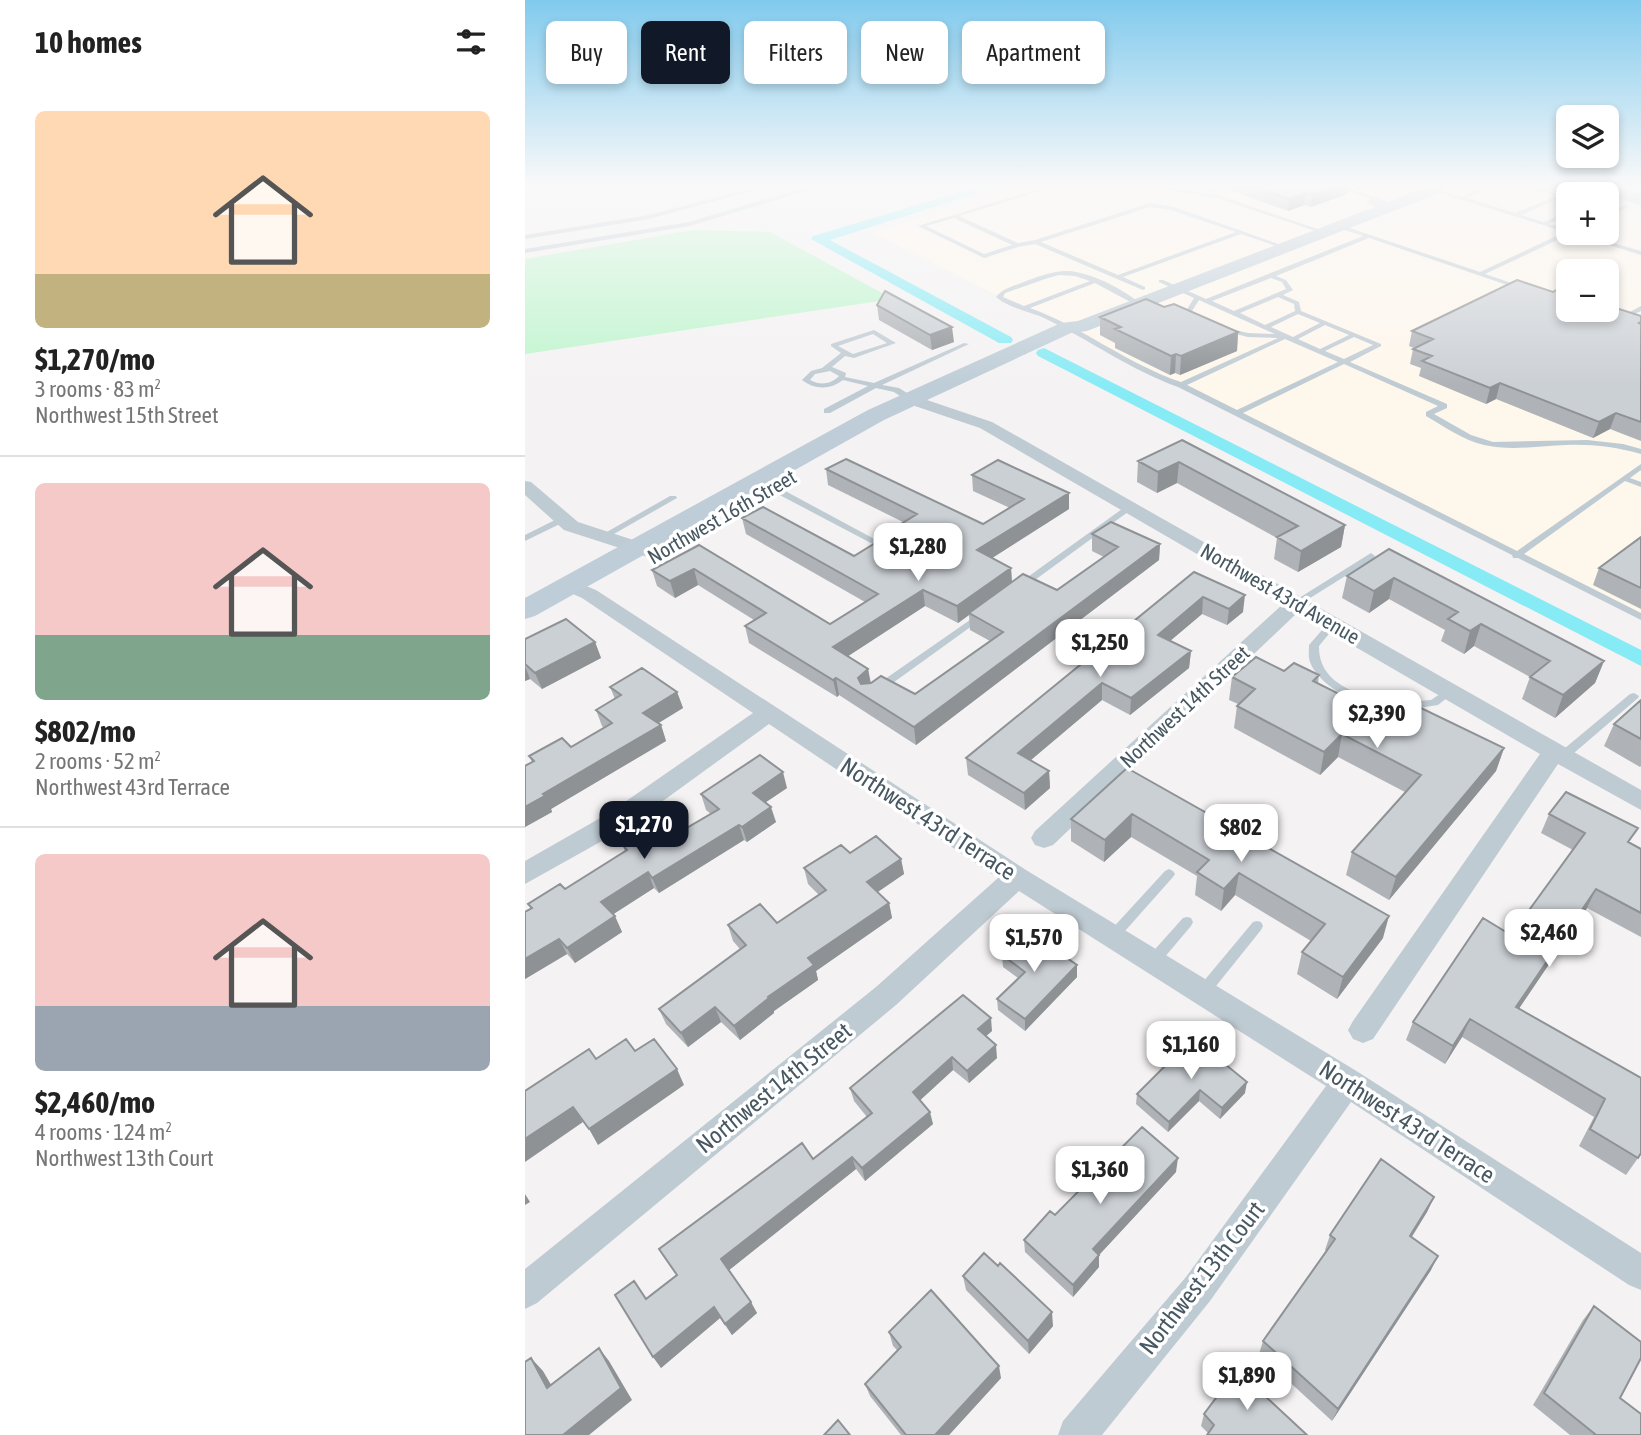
<!DOCTYPE html>
<html lang="en">
<head>
<meta charset="utf-8">
<style>
	body { margin:0; font-family:"Asap Condensed",sans-serif; background:#f2f2f2; color:#222; height:100vh; display:flex; flex-direction:column; font-size:26px; white-space:nowrap }
	* { box-sizing:border-box; margin:0 }
	p { font-size:23px; color:#767676 }
	.icon { flex:none; width:38px; height:38px; fill:none; stroke:currentColor; stroke-width:2; stroke-linecap:round; stroke-linejoin:round }
	.map { position:relative; flex:1; overflow:hidden }
	.drawer { display:flex; flex-direction:column; background:#fff; width:525px }
	.drawer>* { flex:none }
	.hud { position:absolute; left:21px; top:21px; width:665px; height:63px; display:flex; gap:14px }
	.buttons { position:absolute; left:1031px; top:105px; display:grid; gap:14px }
	.buttons a { display:grid; place-items:center; width:63px; height:63px; border-radius:10px; background:#fff; box-shadow:0 4px 10px #0003; font-size:35px }
	.price { position:absolute; translate:-50% -60px; padding:0 16px; border-radius:14px; background:#fff; color:#222; font-size:23px; line-height:46px; filter:drop-shadow(0 2px 4px #0008) }
	.price::after { content:''; position:absolute; left:50%; top:42px; width:21px; height:16px; margin-left:-10px; background:inherit; clip-path:polygon(0 0,100% 0,50% 100%) }
	.price.selected { background:#111827; color:#fff }
	ul { padding:0; list-style:none }
	li { display:grid; align-content:center; gap:14px; height:371px; padding:0 35px }
	li+li { border-top:2px solid #e0e0e0 }
	li span { display:grid; place-items:center; height:217px; border-radius:10px; color:#555 }
	li>.icon { margin-inline-start:auto }
	span .icon { width:126px; height:126px; fill:#fffc; stroke-width:1 }
	li b { font-size:30px }
	h2 { display:flex; justify-content:space-between; align-items:center; height:84px; padding:0 35px; font-size:30px }
	.pill { padding:0 24px; border-radius:10px; background:#fff; box-shadow:0 4px 10px #0003; font-size:24px; line-height:63px }
	.pill.selected { background:#111827; color:#fff }
	main { display:flex; flex:1; min-height:0 }
	.map>svg:first-child { display:block }
	.commercial { fill:#fef7ec; fill-rule:evenodd }
	.green { fill:#bef5cd }
	.lines { fill:none; stroke-linecap:round; stroke-linejoin:round }
	.canal { fill:#87ebf5; fill-rule:evenodd }
	.lane { fill:#bfcbd3; fill-rule:evenodd }
	.street { fill:#bfcbd3; fill-rule:evenodd }
	.secondary { fill:#becdd7; fill-rule:evenodd }
	.primary { fill:#b0c5d3; fill-rule:evenodd }
	.wall { fill:#afb3b7; fill-rule:evenodd }
	.shaded-wall { fill:#8e9295 }
	.building { fill:#cbd0d5; stroke:#8e9295; stroke-width:2 }
	.labels { text-anchor:middle; stroke-width:7; stroke-linejoin:round; paint-order:stroke }
	.street-label { font-size:21px; fill:#475862; stroke:#fff }
	.near-street-label { font-size:24px; fill:#475862; stroke:#fff }
</style>
</head>
<body>
<main>
<section class="drawer">
<h2>10 homes<svg class="icon" aria-label="filters" viewBox="0 0 24 24"><path d="M4 7h16M4 17h16"/><circle cx="9" cy="7" r="2"/><circle cx="15" cy="17" r="2"/></svg></h2>
<ul>
<li><span style="background:linear-gradient(#ffd9b3 75%,#c2b280 0)"><svg class="icon" aria-label="home" viewBox="0 0 24 24"><path d="M3 11l9-7 9 7M6 9v11h12V9"/></svg></span><div><b>$1,270/mo</b><p>3 rooms · 83 m²</p><p>Northwest 15th Street</p></div></li>
<li><span style="background:linear-gradient(#f6c9c9 70%,#7fa58c 0)"><svg class="icon" aria-label="home" viewBox="0 0 24 24"><path d="M3 11l9-7 9 7M6 9v11h12V9"/></svg></span><div><b>$802/mo</b><p>2 rooms · 52 m²</p><p>Northwest 43rd Terrace</p></div></li>
<li><span style="background:linear-gradient(#f6c9c9 70%,#9aa5b1 0)"><svg class="icon" aria-label="home" viewBox="0 0 24 24"><path d="M3 11l9-7 9 7M6 9v11h12V9"/></svg></span><div><b>$2,460/mo</b><p>4 rooms · 124 m²</p><p>Northwest 13th Court</p></div></li>
</ul>
</section>
<div class="map">
<svg width="1116" height="1435" viewBox="0 0 1116 1435">
	<rect width="100%" height="100%" fill="#f4f2f2"/>
	<path class="commercial" d="M507,185H616L699,195L727,185H1008L1043,195V233H1082V206L1116,215V619L346,232ZM1043,271H1082V310H1043Z"/>
	<path class="green" d="M168,230L245,232L368,299L0,354V259Z"/>
	<g class="lines">
		<path class="canal" d="M459,185H478L305,240L486,337L488,340L486,343H474L286,239L288,236Z
			M519,348L1116,650V666L513,356L511,353L513,350Z"/>
		<path class="lane" d="M239,185H249L124,219L0,239V235L124,215Z
			M288,185H317L301,190L294,187L165,226L0,253V249L164,222Z
			M526,185H535L434,216L493,243L510,240L625,203L649,207L762,247L757,248L716,234L598,277L620,287V289L618,290L510,244L493,247L459,258L393,226ZM625,207L646,210L711,232L593,275L516,242ZM429,218L487,245L459,254L401,226Z
			M611,185H625L693,195L801,232L796,233L692,198Z
			M698,185H706L688,192L683,191Z
			M805,185H814L872,205L867,206Z
			M876,185H885L888,187L885,189Z
			M963,185H971L942,198L990,213L1032,196L994,185H1003L1040,196L996,215L1019,222L1043,211V215L1024,224L1043,229V233H1046L1045,234L960,274L998,287V289H994L844,238L751,276L761,280L768,290L758,295L774,302L776,311L856,344V346L825,362L922,404V408L909,414L946,435L968,442L1062,440L1098,444L1116,449V454C1091,447 1067,444 1041,445C1015,446 985,451 959,445C938,440 920,427 901,416V412L913,406L819,364L718,413L992,551L1116,464V470L1105,478L1116,482V487L1100,481L999,554L1116,613V620L993,558H988L987,555L653,387C606,370 566,341 521,319C505,311 485,309 471,297C478,288 489,286 499,282C512,277 527,271 542,271C566,272 598,289 616,304L611,305L570,283L505,308C558,327 602,364 656,382L753,338L723,337L699,331V329L701,328L723,333L750,334L674,300L667,311L676,321L671,322L661,311L669,298L634,282V280H638L681,299L838,236L811,227L810,226L813,224L955,272L1040,232L905,190L908,188L936,197ZM534,275L550,276L565,281L499,306L478,297L480,293L520,279ZM746,278L757,282L761,289L709,311L687,301ZM753,297L769,304L770,311L740,325L715,313ZM773,314L795,323L768,337L746,327ZM800,325L824,335L795,349L773,339ZM829,337L848,345L819,359L800,351ZM760,339L813,362L712,410L662,385Z
			M1100,205L1105,206L1082,217V213Z
			M1046,233H1054L1116,251V255Z
			M1116,306V311L1097,320L1092,319Z
			M349,330L371,343L329,358L320,356L307,367L321,373L320,377L349,383L439,343L444,344L357,385L374,388L390,398V402H384L369,392L351,388L305,413H299V409L343,386L318,380C305,390 290,390 277,380L286,371L297,368L316,353L306,346V344ZM348,334L362,343L328,354L313,346ZM305,371L314,376C306,384 296,386 285,380L290,374Z
			M230,478H236L368,549L364,552L361,551L230,482Z
			M145,496H151L152,498L80,539H74L73,537Z
			M604,504L607,505V509L499,588H493L491,586L493,584Z
			M36,517L39,518V522L0,541V535Z
			M846,553L850,556L849,558L774,605L771,606L766,603Z
			M455,613L458,614L460,616L458,618L358,690H350L349,688L350,686Z
			M807,621L812,624L794,646C793,680 825,692 854,700L855,702L854,704C831,707 793,684 785,662C783,656 784,651 784,645L804,622Z
			M924,688L929,691L928,693L913,705L880,710L875,706L880,702L906,700Z
			M1109,693L1114,696L1113,698L1042,759H1034L1033,756L1034,753L1105,694Z
			M644,869L648,871L650,874L648,877L592,940L588,941L584,940L582,936L584,932L640,871Z
			M662,917L666,918L668,922L666,926L633,965L628,966L623,965L622,961L623,957L658,918Z
			M732,921L736,922L738,926L736,930L683,996L678,998L673,996L671,992L673,988L728,922Z"/>
		<path class="street" d="M847,199L867,205L869,207L863,211L843,204L841,202Z
			M387,395L467,422L1116,790V810L1033,764L848,1039L838,1043L828,1039L823,1030L828,1021L1015,754L772,613L528,845L519,848L510,845L506,838L510,831L758,604L455,428L381,403L379,400L381,397Z
			M0,481L6,482L53,522L139,550L142,554L132,560L39,530L0,495Z
			M46,580L71,590L501,870L833,1072L1116,1253V1290L1104,1285L826,1102L685,1301L577,1435H533L538,1421L661,1277L801,1086L494,891L371,1005L12,1303L0,1309V1269L351,987L473,878L244,724L102,827L0,884V861L84,813L228,713L57,598L39,590L36,586L39,582Z"/>
		<path class="secondary" d="M907,185H929L927,188L562,331L546,333L359,420L10,616L0,619V598L343,410L536,323L553,321Z"/>
		<path class="primary" d="M1020,185H1083L1116,194V205L1068,192L1070,194C1053,194 1033,197 1020,185Z"/>
	</g>
	<path class="wall" d="M702,185H846L834,189L824,186L822,194L786,207L779,205L763,211L702,189Z
		M1028,292L1116,316V441L1085,429L1068,438L971,399L961,404L894,376L896,368L885,364L888,349L889,348L884,346L887,331Z
		M352,305L429,342L407,350L354,320Z
		M639,307L713,332L712,351L655,375L650,373L645,375L590,348V343L575,335V317Z
		M657,440L820,525L816,547L773,572L749,559L752,538L652,483L632,493L612,482L613,461Z
		M301,469L458,524L485,508L448,491L447,475L544,509L467,558L486,568L487,582L532,590L579,557L567,551V534L635,544L634,560L391,745L314,695L312,697L224,643L220,626L229,620L173,585L150,598L132,586L127,570L174,545L305,624L340,602L221,534L217,518L329,556L367,539L371,536L370,531L376,528V524L378,522L303,485ZM400,606L433,623L444,615L445,630L465,641L390,694L346,683L343,669L323,656Z
		M1116,537V609L1068,585L1074,568Z
		M864,549L1079,661L1070,683L1030,718L997,699L1005,677L949,646L939,654L916,641L920,630L864,599L844,613L817,598L822,576Z
		M669,572L718,612L702,625L677,614L645,641L666,651L664,668L605,715L577,700L506,760L524,771L525,788L500,810L443,775L441,758Z
		M0,639L70,642L76,658L17,689L5,679L0,681Z
		M759,671L794,675L793,683L832,703L860,701L979,748L971,771L864,900L821,875L827,852L880,792L813,757L795,775L709,728L712,706L713,704L704,700L707,677Z
		M85,687L152,692L158,708L133,723L136,725L141,741L26,809L27,812L0,827V766L7,762L4,756L46,747L79,728L77,726L71,710L90,699Z
		M1116,700V766L1115,767L1079,746L1089,724Z
		M602,768L858,938L812,999L772,974L777,952L786,941L710,895L696,911L670,895L672,876L606,837L579,862L546,841V819Z
		M262,788L241,802L251,822L222,842L219,840L134,893L129,888L88,914L97,932L50,963L42,954L0,979V912L6,909L3,904L40,889L100,851L97,844L141,840L186,814L181,810L176,794Z
		M1024,814L1105,843L1116,849V937L1062,908L994,1008L1116,1078L1113,1158L1101,1175L1054,1146L1069,1117L937,1037L920,1064L881,1040L888,1022L986,935L1048,850L1016,833Z
		M325,853L376,859L379,874L353,892L364,903L367,918L291,971L293,980L249,1011V1013L215,1040L196,1022L163,1047L141,1024L134,1009L215,949L208,941L203,925L252,923L294,895L283,884L279,868Z
		M477,955L552,965V977L500,1031L473,1010L472,999L493,978L478,967Z
		M467,1031L461,1036L472,1058L444,1083L428,1070L395,1100L408,1124L340,1181L331,1169L204,1270L232,1313L207,1335L195,1318L136,1368L121,1298L151,1275L288,1159L342,1117L329,1101L325,1088Z
		M668,1038L720,1093L695,1119L674,1101L643,1132L611,1104L612,1094Z
		M651,1172L574,1255V1267L548,1297L500,1252L499,1240L530,1215Z
		M909,1197L902,1212L887,1237L906,1270L807,1421L734,1354L738,1341L801,1251L800,1250L805,1235Z
		M438,1276L528,1326L504,1354L441,1290Z
		M1069,1306L1095,1398L1116,1435H1045L1008,1405L1058,1320Z
		M364,1332L476,1378L424,1435H376L345,1396L340,1384L373,1351L368,1346Z
		M679,1414L782,1435L683,1433L676,1426Z"/>
	<path class="shaded-wall" d="M675,185H691L675,188Z
		M816,185H824L822,194L786,207L787,195Z
		M835,185H846L834,189Z
		M781,193L779,205L763,211L764,199Z
		M427,327L429,342L407,350L405,335Z
		M713,332L712,351L655,375L656,356Z
		M651,354L650,373L645,375L646,356Z
		M975,383L971,399L961,404L965,388Z
		M1091,413L1085,429L1068,438L1074,422Z
		M654,462L652,483L632,493L633,472Z
		M544,493V509L453,567L452,550Z
		M820,525L816,547L773,572L776,551Z
		M635,544L634,560L391,745L389,727Z
		M486,568L487,585L444,613V615L433,623L432,606Z
		M169,569L173,585L150,598L145,581Z
		M869,578L864,599L844,613L849,591Z
		M398,590L400,606L311,664L308,647Z
		M720,595L718,612L702,625L704,609Z
		M678,597L677,614L632,652L633,635Z
		M956,624L949,646L939,654L945,631Z
		M70,642L76,658L17,689L10,673Z
		M666,651L664,668L605,715L606,698Z
		M1079,661L1070,683L1030,718L1038,695Z
		M0,666L5,679L0,681Z
		M343,669L346,686L336,695L333,678Z
		M311,678L314,695L312,697L308,680Z
		M577,683V700L494,770L493,753Z
		M152,692L158,708L124,729L118,713Z
		M136,725L141,741L26,809L27,812L0,827V807L18,794Z
		M817,734L813,757L795,775L799,752Z
		M979,748L971,771L864,900L871,877Z
		M524,771L525,788L500,810L499,793Z
		M258,772L262,788L232,808L228,793Z
		M246,807L251,822L222,842L217,827Z
		M607,814L606,837L579,862L580,840Z
		M214,825L219,840L134,893L127,878Z
		M376,859L379,874L345,897L342,882Z
		M123,872L129,888L84,917L76,902Z
		M714,873L710,895L696,911L699,889Z
		M1071,889L1062,908L983,1025L991,1007Z
		M364,903L367,918L291,971L293,980L249,1011V1013L215,1040L209,1026L243,997L283,958Z
		M90,916L97,932L50,963L42,948Z
		M864,916L858,938L812,999L818,977Z
		M34,939L42,954L0,979V959Z
		M552,965V977L500,1031V1019Z
		M190,1007L196,1022L163,1047L156,1033Z
		M466,1018L467,1031L454,1042L453,1029Z
		M945,1019L937,1037L920,1064L928,1046Z
		M471,1045L472,1058L444,1083L442,1071Z
		M427,1057L428,1070L390,1105L388,1092Z
		M152,1069L159,1085L73,1145L64,1129Z
		M722,1082L720,1093L695,1119L697,1108Z
		M675,1090L674,1101L643,1132L644,1122Z
		M48,1107L58,1122L0,1162V1139Z
		M405,1112L408,1124L340,1181L337,1168Z
		M327,1157L331,1169L203,1271L196,1259Z
		M653,1158L651,1172L574,1255V1267L548,1297V1285L568,1249Z
		M0,1194L5,1202L0,1205Z
		M909,1197L902,1212L878,1250L885,1236Z
		M913,1256L906,1270L807,1421L813,1409Z
		M226,1302L232,1313L207,1335L200,1324Z
		M189,1307L195,1318L136,1368L128,1357Z
		M527,1312L528,1326L504,1354L503,1341Z
		M74,1348L84,1361L107,1400L64,1435H38Z
		M6,1358L18,1371L35,1400L22,1388Z
		M474,1366L476,1378L424,1435H410Z"/>
	<path class="building" d="M724,185H816L787,195L781,193L764,199Z
		M992,280L1028,292L1033,289L1043,292V310H1082V305L1116,316V322L1114,323L1116,324V422L1091,413L1074,422L975,383L965,388L897,361L907,356L888,349L908,339L887,331Z
		M360,291L427,327L405,335L352,305Z
		M621,299L639,307L649,304L713,332L656,356L651,354L646,356L590,329L596,327L575,317Z
		M657,440L820,525L776,551L752,537L773,526L654,462L633,472L613,461Z
		M321,459L458,524L499,499L447,475L473,460L544,493L452,550L486,568L432,606L398,590L308,647L343,669L333,678L336,684L346,683L356,676L390,694L478,632L444,613L498,574L532,590L593,547L567,534L586,522L635,544L389,727L311,678L308,680L220,626L241,613L169,569L145,581L127,570L174,545L305,624L353,594L217,518L238,507L329,556L360,537L367,539L372,534L370,531L380,526L376,524L392,514L301,469Z
		M1116,537V588L1074,568Z
		M864,549L1079,661L1038,695L1005,677L1025,661L956,624L945,631L923,619L933,612L869,578L849,591L822,576Z
		M669,572L720,595L704,609L678,597L633,635L666,651L606,698L577,683L493,753L524,771L499,793L441,758Z
		M41,619L70,642L10,673L0,664V639Z
		M731,657L759,671L769,663L794,675L788,681L832,703L842,693L860,701L867,694L979,748L871,877L827,852L896,775L817,734L799,752L712,706L730,689L707,677Z
		M117,668L152,692L118,713L136,725L18,794L20,796L0,807V766L9,761L4,756L37,738L46,747L87,723L71,710L96,695L85,687Z
		M1116,700V739L1089,724Z
		M235,755L258,772L228,793L246,807L217,827L214,825L127,878L123,872L76,902L90,916L42,948L34,939L0,959V912L7,908L3,904L35,884L40,889L102,850L97,844L128,826L141,840L194,809L176,794Z
		M602,768L864,916L818,977L777,952L800,924L714,873L699,889L672,872L684,860L607,814L580,840L546,819Z
		M1041,792L1113,828L1103,842L1116,849V913L1071,889L991,1007L1116,1078V1153L1113,1158L1065,1129L1080,1099L945,1019L928,1046L888,1022L958,918L986,935L1060,833L1024,814Z
		M351,836L376,859L342,882L364,903L283,958L289,965L243,997L244,998L209,1026L190,1007L156,1033L134,1009L221,945L203,925L235,904L252,923L301,890L279,868L316,845L325,853Z
		M502,931L552,965L500,1019L472,999L500,972L477,955Z
		M438,995L466,1018L453,1029L471,1045L442,1071L427,1057L388,1092L405,1112L337,1168L327,1157L196,1259L226,1302L200,1324L189,1307L128,1357L90,1295L109,1281L121,1299L152,1275L134,1249L277,1143L288,1159L347,1113L325,1088Z
		M668,1038L722,1082L697,1108L675,1090L644,1122L612,1094Z
		M101,1039L110,1051L129,1039L152,1069L64,1129L48,1107L0,1139V1091L64,1049L71,1059Z
		M617,1127L653,1158L568,1249L574,1255L548,1285L499,1240L525,1211L530,1215Z
		M856,1159L909,1197L885,1236L913,1256L813,1409L738,1341L810,1239L805,1235Z
		M459,1253L473,1266L475,1263L527,1312L503,1341L438,1276Z
		M406,1290L474,1366L410,1435H381L340,1384L376,1347L364,1332Z
		M1069,1306L1116,1342V1358L1095,1398L1116,1414V1435H1069L1070,1434L1019,1393Z
		M74,1348L96,1388L38,1435H0V1362L6,1358L22,1388Z
		M712,1370L782,1435H682L689,1425L679,1414Z
		M313,1420L325,1435H299Z"/>
	<linearGradient id="sky" x2="0" y2="1"><stop stop-color="#81caed"/><stop offset="0.48" stop-color="#faf9f9"/><stop offset="1" stop-color="#faf9f9" stop-opacity="0"/></linearGradient>
	<rect width="1116" height="386" fill="url(#sky)"/>
	<g class="labels">
		<g class="street-label">
			<text transform="translate(197 517) rotate(-30)" y="7">Northwest 16th Street</text>
			<text transform="translate(755 594) rotate(30)" y="7">Northwest 43rd Avenue</text>
			<text transform="translate(660 707) rotate(-43)" y="7">Northwest 14th Street</text>
		</g>
		<g class="near-street-label">
			<text transform="translate(403 819) rotate(33)" y="8">Northwest 43rd Terrace</text>
			<text transform="translate(249 1088) rotate(-39)" y="8">Northwest 14th Street</text>
			<text transform="translate(882 1122) rotate(33)" y="8">Northwest 43rd Terrace</text>
			<text transform="translate(677 1278) rotate(-52)" y="8">Northwest 13th Court</text>
		</g>
	</g>
</svg>
<div class="buttons">
<a><svg class="icon" aria-label="layers" viewBox="0 0 24 24"><path d="M12 4l9 5-9 5-9-5zM3 14l9 5 9-5"/></svg></a>
<a>+</a>
<a>−</a>
</div>
<b class="price" style="left:393px;top:583px">$1,280</b>
<b class="price" style="left:575px;top:679px">$1,250</b>
<b class="price" style="left:852px;top:750px">$2,390</b>
<b class="price selected" style="left:119px;top:861px">$1,270</b>
<b class="price" style="left:716px;top:864px">$802</b>
<b class="price" style="left:1024px;top:969px">$2,460</b>
<b class="price" style="left:509px;top:974px">$1,570</b>
<b class="price" style="left:666px;top:1081px">$1,160</b>
<b class="price" style="left:575px;top:1206px">$1,360</b>
<b class="price" style="left:722px;top:1412px">$1,890</b>
<div class="hud">
<a class="pill">Buy</a>
<a class="pill selected">Rent</a>
<a class="pill">Filters</a>
<a class="pill">New</a>
<a class="pill">Apartment</a>
</div>
</div>
</main>
</body>
</html>
